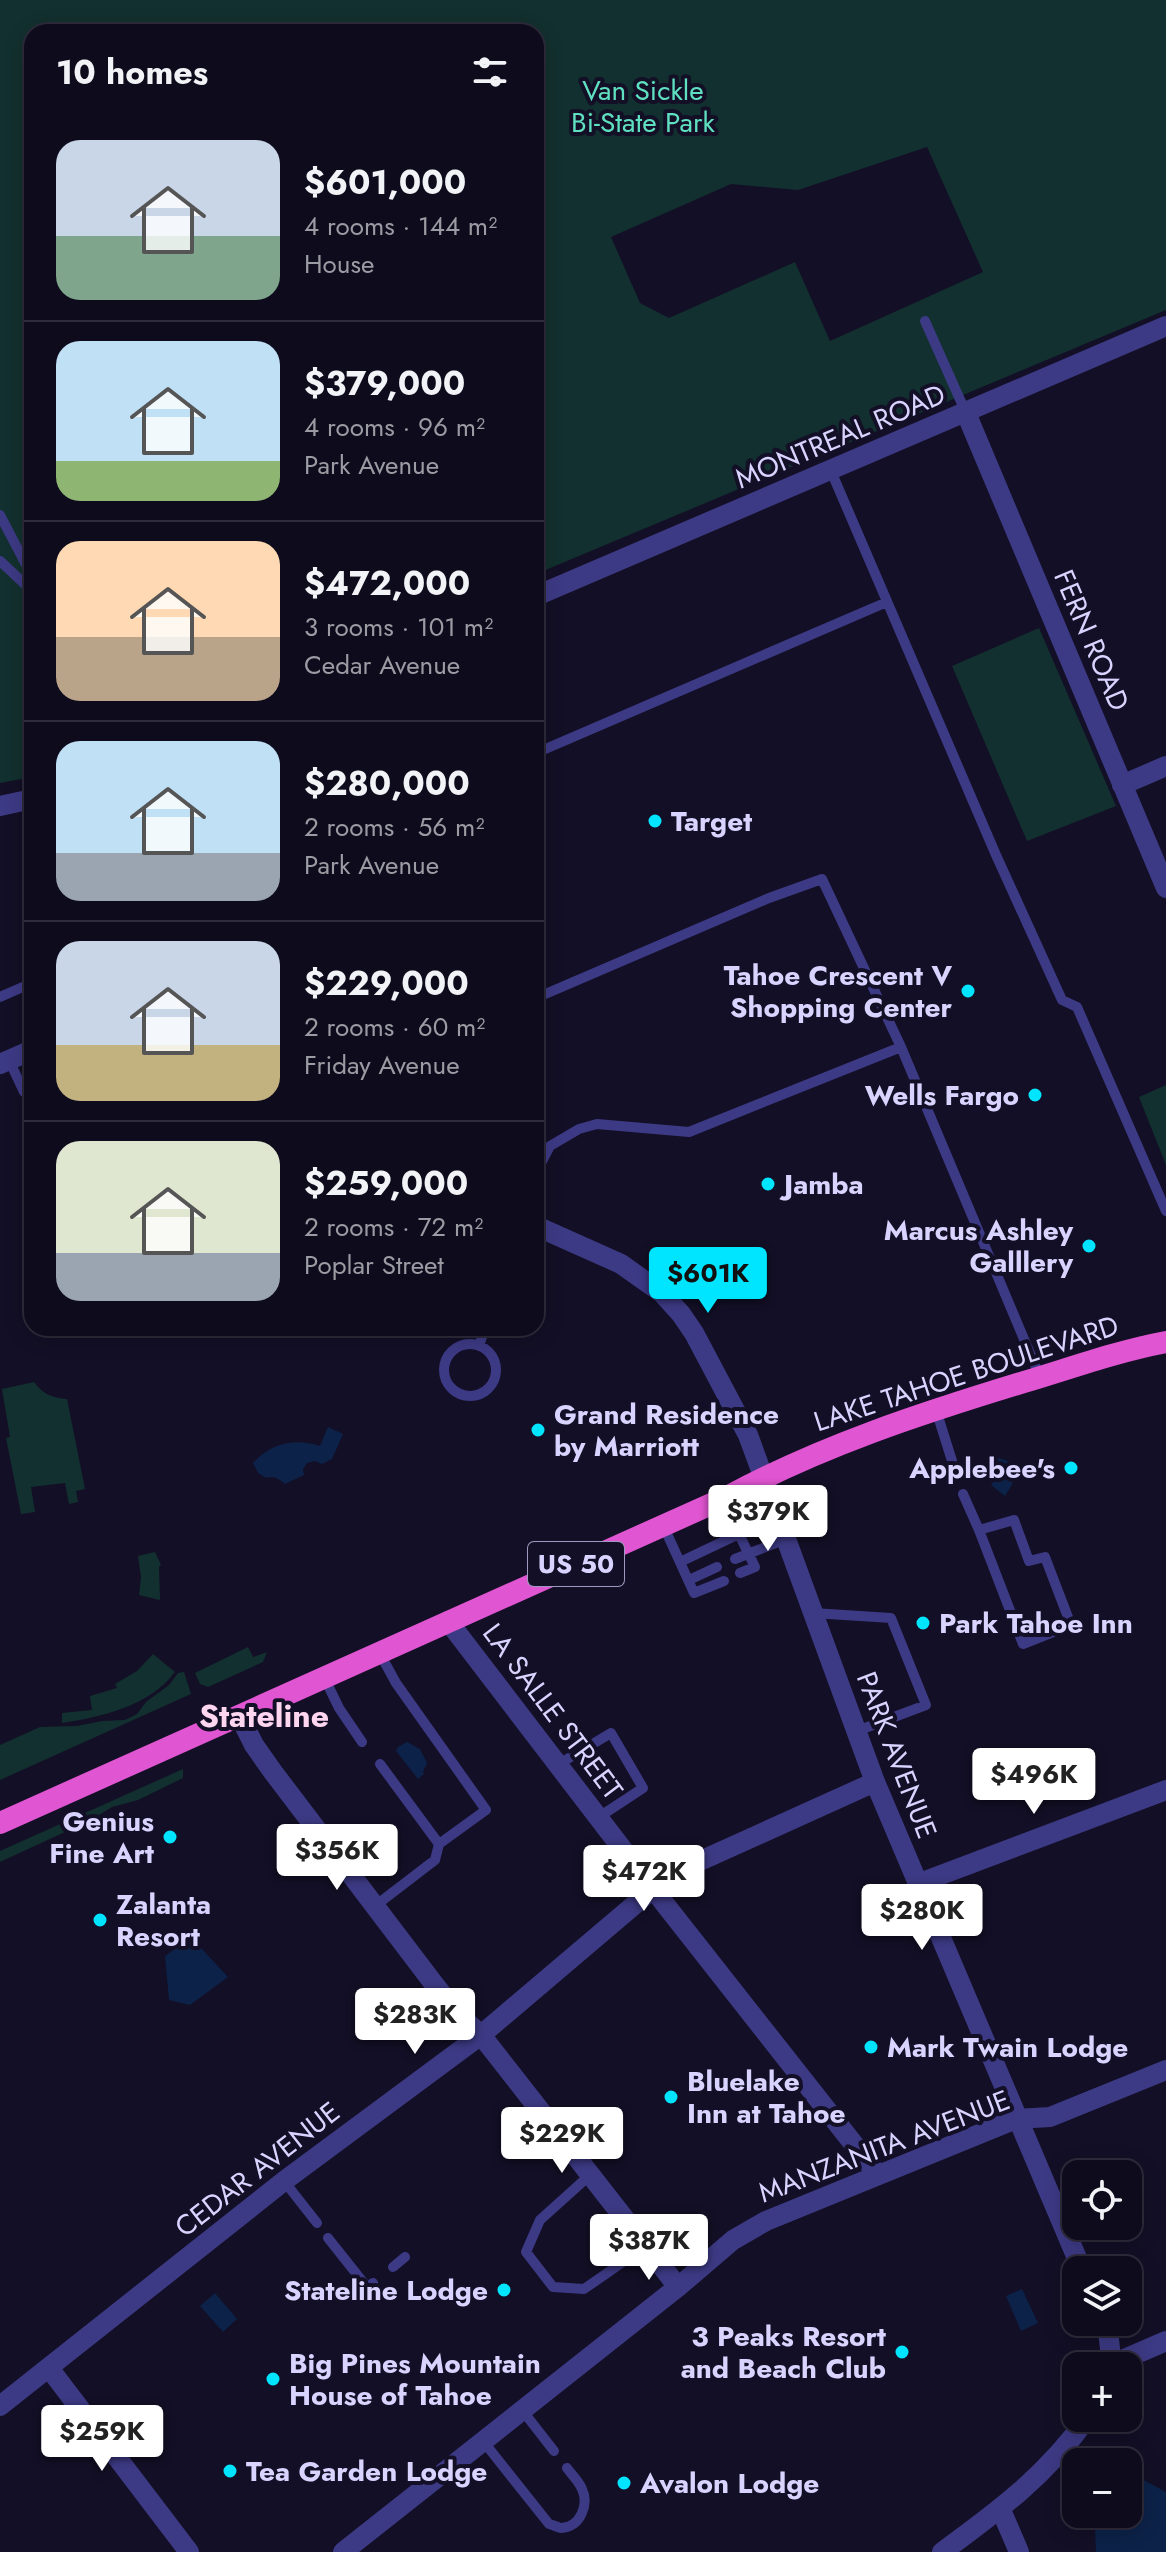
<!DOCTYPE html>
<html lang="en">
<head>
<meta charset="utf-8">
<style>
	body { margin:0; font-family:Jost,sans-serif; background:#1c1929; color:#f1f3f6; height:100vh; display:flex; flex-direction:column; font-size:30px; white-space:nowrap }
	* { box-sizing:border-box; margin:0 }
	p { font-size:26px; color:#9b9ba3 }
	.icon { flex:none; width:44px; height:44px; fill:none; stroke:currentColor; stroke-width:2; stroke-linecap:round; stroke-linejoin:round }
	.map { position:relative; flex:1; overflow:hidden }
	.sheet { position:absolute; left:24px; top:24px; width:520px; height:1312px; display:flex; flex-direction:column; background:#0e0b1c; border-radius:24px; box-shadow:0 4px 20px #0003,0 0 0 2px #2e2b3b }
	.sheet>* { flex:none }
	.buttons { position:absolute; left:1062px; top:2160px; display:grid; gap:16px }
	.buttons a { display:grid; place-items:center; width:80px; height:80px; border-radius:16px; background:#0e0b1c; box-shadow:0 4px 20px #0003,0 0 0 2px #2e2b3b; font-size:40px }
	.price { position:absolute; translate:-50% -68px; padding:0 18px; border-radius:8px; background:#fff; color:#222; font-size:26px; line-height:52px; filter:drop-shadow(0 2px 4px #0008) }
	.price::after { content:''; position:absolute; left:50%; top:48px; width:24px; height:18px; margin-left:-12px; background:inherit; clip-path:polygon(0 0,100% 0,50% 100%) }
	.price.selected { background:#00e5ff; color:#111 }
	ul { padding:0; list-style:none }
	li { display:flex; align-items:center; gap:24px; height:200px; padding:0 32px }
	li+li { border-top:2px solid #2e2b3b }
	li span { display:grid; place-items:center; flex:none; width:224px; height:160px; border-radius:24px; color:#555 }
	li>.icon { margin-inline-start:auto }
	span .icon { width:96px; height:96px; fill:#fffc; stroke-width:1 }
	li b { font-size:34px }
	h2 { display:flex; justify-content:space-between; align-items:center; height:96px; padding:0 32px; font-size:34px }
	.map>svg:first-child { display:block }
	.green { fill:#12302f; fill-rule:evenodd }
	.water { fill:#0c2248 }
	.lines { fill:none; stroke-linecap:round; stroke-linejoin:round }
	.service { stroke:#3d3a85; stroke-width:10 }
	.minor { stroke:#3d3a85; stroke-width:20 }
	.tertiary { stroke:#3d3a85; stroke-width:20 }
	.trunk { stroke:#e055d1; stroke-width:22 }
	.poi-dot { fill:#00e5ff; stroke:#130f26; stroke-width:3 }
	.labels { text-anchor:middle; stroke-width:8; stroke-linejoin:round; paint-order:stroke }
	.shield { fill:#130f26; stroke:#9e99be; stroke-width:2 }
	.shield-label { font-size:26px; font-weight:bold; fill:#d9d4ff }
	.park-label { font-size:28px; fill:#5fe0c0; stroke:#130f26 }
	.street-label { font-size:28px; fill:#d9d4ff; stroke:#130f26 }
	.poi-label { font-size:28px; font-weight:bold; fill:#d9d4ff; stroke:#130f26; text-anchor:start }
	.quarter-label { font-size:32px; font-weight:bold; fill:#ffd6f0; stroke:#130f26 }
</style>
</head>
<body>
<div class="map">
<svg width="1166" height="2552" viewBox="0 0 1166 2552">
	<rect width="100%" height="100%" fill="#130f26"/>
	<path class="green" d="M0,0H1166V310L536,574V32H32V777L0,783ZM927,147L983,272L830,341L795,262L669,318L640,303L611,237L731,184L798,190Z
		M1039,628L1116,806L1027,841L952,666Z
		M1166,1085V1165L1139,1097Z
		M34,1382C43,1394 52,1398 67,1399L85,1489L76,1491L78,1502L69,1504L65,1483L31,1487L35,1512L21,1514L6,1438L10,1437L2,1389Z
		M155,1552L161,1565L159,1567L160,1600L139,1595L141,1577L138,1556Z
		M248,1647L253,1657L267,1652L263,1662L208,1687L200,1684L195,1673Z
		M153,1654L175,1672C150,1706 101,1717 62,1723V1713L92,1710L90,1696L117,1688L115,1684L137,1671Z
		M184,1672L191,1694L0,1780V1745L40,1727L77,1726L102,1721L125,1720L137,1714L146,1702L169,1685L178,1673Z
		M183,1769V1778L138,1800L112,1807L91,1820L0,1862V1851Z"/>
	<path class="water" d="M328,1427L343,1434L332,1459L322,1464L315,1461L307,1463L303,1469L304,1475L285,1484C279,1479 274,1475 266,1478L258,1473L253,1463C271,1443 295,1438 320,1446Z
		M999,1458L1011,1462C1018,1476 1013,1484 1005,1496L991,1485L997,1477V1474L992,1472L987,1475L982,1471L987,1462Z
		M407,1742L420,1749L427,1763L423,1772L424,1774L418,1779L396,1751L398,1747Z
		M191,1937L228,1977L190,2005L169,2000L165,1956Z
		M1022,2289L1038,2323L1021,2331L1006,2296Z
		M215,2293L237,2319L223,2332L200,2306Z
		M1129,2472L1166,2492V2552H1096L1095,2529L1104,2514H1128Z"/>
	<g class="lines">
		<path class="service" d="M925,321L966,413
			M831,471L996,855L1062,1000L1077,1007L1166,1211
			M0,515L32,576
			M0,561L32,591
			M536,753L887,602
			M0,997L32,983
			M536,998L769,898L822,879L901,1047
			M9,1060L24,1092
			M536,1173L550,1146L579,1129L597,1124L689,1132L901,1047L1040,1377
			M444 1370a26 26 0 1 1 52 0a26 26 0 1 1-52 0Z
			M479,1346L485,1328
			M936,1410L953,1464
			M963,1494L979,1530
			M1014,1520L1029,1561L1045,1557L1071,1625L1023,1644L979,1530Z
			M663,1525L694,1593L724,1581
			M735,1559L786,1539
			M680,1562L739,1534L755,1567L740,1573
			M689,1580L717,1567
			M813,1613L891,1618L926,1705L857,1731
			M379,1652L396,1683L486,1810L439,1844L380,1764
			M324,1677L339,1708L362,1742
			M559,1764L611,1733L643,1788L599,1817
			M375,1906L435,1860L439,1844
			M590,2175L540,2220L526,2252L553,2287L584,2289L646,2246
			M284,2181L317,2223
			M328,2238L367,2287L373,2283
			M393,2267L405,2257
			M522,2410L554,2451
			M483,2441L549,2524C550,2524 560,2528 561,2528C581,2527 589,2504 582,2489C579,2481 571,2474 567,2468"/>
		<path class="minor" d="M966,413L1166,888
			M1122,785L1166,766
			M0,1064L32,1050
			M448,1621L653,1889L878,2175
			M239,1715L254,1745L273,1772L434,1984L457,2013L481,2035L678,2287
			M917,1884L1166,1790
			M1113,2364L1166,2341
			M49,2368L189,2552
			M0,2406L284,2181L481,2035L653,1889L700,1861L875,1782
			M1001,2510L1019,2552
			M343,2552L678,2287L733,2240L766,2221L1016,2119L1050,2117L1166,2070"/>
		<path class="tertiary" d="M536,596L1166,326
			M0,806L32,799
			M536,1226L621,1264L662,1293L681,1314L694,1333L748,1435L875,1782L1082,2270
			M1104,2322L1108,2331L1112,2366
			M942,2552C996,2513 1048,2474 1087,2418"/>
		<path class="trunk" d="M0,1823L727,1497C821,1446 922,1413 1024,1382C1071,1368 1118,1351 1166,1342"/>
	</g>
	<g class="poi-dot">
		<circle cx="655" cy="821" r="8"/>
		<circle cx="968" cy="991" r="8"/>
		<circle cx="1035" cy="1095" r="8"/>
		<circle cx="768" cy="1184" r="8"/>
		<circle cx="1089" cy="1246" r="8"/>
		<circle cx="538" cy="1430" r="8"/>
		<circle cx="1071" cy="1468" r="8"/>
		<circle cx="923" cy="1623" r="8"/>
		<circle cx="170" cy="1837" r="8"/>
		<circle cx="100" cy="1920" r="8"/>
		<circle cx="871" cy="2047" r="8"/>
		<circle cx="671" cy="2097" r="8"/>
		<circle cx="504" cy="2290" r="8"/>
		<circle cx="902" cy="2352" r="8"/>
		<circle cx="273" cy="2379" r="8"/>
		<circle cx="230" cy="2471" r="8"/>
		<circle cx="624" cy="2483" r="8"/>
	</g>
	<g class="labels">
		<rect class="shield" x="528" y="1542" width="96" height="44" rx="6"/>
		<g class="shield-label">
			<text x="576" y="1573">US 50</text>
		</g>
		<g class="park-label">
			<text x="643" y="100">Van Sickle<tspan x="643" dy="32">Bi-State Park</tspan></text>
		</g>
		<g class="street-label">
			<text transform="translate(840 436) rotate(-23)" y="10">MONTREAL ROAD</text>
			<text transform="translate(1092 640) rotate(67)" y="10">FERN ROAD</text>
			<text transform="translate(966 1373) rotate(-18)" y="10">LAKE TAHOE BOULEVARD</text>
			<text transform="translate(553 1711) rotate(53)" y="10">LA SALLE STREET</text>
			<text transform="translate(897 1755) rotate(69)" y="10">PARK AVENUE</text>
			<text transform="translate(884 2146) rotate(-21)" y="10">MANZANITA AVENUE</text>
			<text transform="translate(257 2169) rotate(-38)" y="10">CEDAR AVENUE</text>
		</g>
		<g class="poi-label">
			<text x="671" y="831">Target</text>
			<text x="952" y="985" text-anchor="end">Tahoe Crescent V<tspan x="952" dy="32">Shopping Center</tspan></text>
			<text x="1019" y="1105" text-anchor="end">Wells Fargo</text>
			<text x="784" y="1194">Jamba</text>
			<text x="1073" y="1240" text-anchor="end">Marcus Ashley<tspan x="1073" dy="32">Galllery</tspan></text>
			<text x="554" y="1424">Grand Residence<tspan x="554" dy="32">by Marriott</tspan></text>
			<text x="1055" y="1478" text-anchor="end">Applebee's</text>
			<text x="939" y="1633">Park Tahoe Inn</text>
			<text x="154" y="1831" text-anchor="end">Genius<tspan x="154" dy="32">Fine Art</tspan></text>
			<text x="116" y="1914">Zalanta<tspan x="116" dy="32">Resort</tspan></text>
			<text x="887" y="2057">Mark Twain Lodge</text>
			<text x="687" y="2091">Bluelake<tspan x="687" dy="32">Inn at Tahoe</tspan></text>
			<text x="488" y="2300" text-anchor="end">Stateline Lodge</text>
			<text x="886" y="2346" text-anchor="end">3 Peaks Resort<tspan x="886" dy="32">and Beach Club</tspan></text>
			<text x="289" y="2373">Big Pines Mountain<tspan x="289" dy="32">House of Tahoe</tspan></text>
			<text x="246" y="2481">Tea Garden Lodge</text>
			<text x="640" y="2493">Avalon Lodge</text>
		</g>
		<g class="quarter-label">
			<text x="264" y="1727">Stateline</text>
		</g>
	</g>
</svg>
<div class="buttons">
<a><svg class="icon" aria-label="locate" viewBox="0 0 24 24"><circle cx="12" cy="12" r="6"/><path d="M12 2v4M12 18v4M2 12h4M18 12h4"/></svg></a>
<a><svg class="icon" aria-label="layers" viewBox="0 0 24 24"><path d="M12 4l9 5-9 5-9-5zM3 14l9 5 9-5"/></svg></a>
<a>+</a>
<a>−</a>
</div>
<b class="price selected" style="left:708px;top:1315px">$601K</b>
<b class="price" style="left:768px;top:1553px">$379K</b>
<b class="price" style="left:1034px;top:1816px">$496K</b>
<b class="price" style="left:337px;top:1892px">$356K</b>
<b class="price" style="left:644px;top:1913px">$472K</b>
<b class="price" style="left:922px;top:1952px">$280K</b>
<b class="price" style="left:415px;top:2056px">$283K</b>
<b class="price" style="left:562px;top:2175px">$229K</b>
<b class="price" style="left:649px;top:2282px">$387K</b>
<b class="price" style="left:102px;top:2473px">$259K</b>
<section class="sheet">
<h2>10 homes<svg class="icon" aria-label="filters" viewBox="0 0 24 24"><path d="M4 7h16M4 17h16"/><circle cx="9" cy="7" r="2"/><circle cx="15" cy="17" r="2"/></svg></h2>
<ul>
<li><span style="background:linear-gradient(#c9d6e8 60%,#7fa58c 0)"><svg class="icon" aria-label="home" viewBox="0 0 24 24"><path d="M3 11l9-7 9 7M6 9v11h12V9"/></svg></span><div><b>$601,000</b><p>4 rooms · 144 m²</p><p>House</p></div></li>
<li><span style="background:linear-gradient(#bfe0f5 75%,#8fb573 0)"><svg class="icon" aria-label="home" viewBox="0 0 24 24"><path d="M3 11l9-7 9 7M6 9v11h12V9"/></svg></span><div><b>$379,000</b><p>4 rooms · 96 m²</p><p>Park Avenue</p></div></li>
<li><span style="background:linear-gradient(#ffd9b3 60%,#b9a48a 0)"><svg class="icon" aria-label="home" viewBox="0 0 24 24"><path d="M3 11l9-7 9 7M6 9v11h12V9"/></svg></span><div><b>$472,000</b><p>3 rooms · 101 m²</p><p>Cedar Avenue</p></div></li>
<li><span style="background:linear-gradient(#bfe0f5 70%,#9aa5b1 0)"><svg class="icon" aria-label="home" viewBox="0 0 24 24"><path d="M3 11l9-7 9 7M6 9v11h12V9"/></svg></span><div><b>$280,000</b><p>2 rooms · 56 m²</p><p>Park Avenue</p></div></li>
<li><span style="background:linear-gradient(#c9d6e8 65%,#c2b280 0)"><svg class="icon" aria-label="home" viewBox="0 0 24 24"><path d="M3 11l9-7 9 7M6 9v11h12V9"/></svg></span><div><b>$229,000</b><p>2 rooms · 60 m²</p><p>Friday Avenue</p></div></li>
<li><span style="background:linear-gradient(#dfe7d0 70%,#9aa5b1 0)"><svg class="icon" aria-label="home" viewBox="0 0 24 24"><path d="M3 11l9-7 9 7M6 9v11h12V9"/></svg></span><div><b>$259,000</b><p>2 rooms · 72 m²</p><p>Poplar Street</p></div></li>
</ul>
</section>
</div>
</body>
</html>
